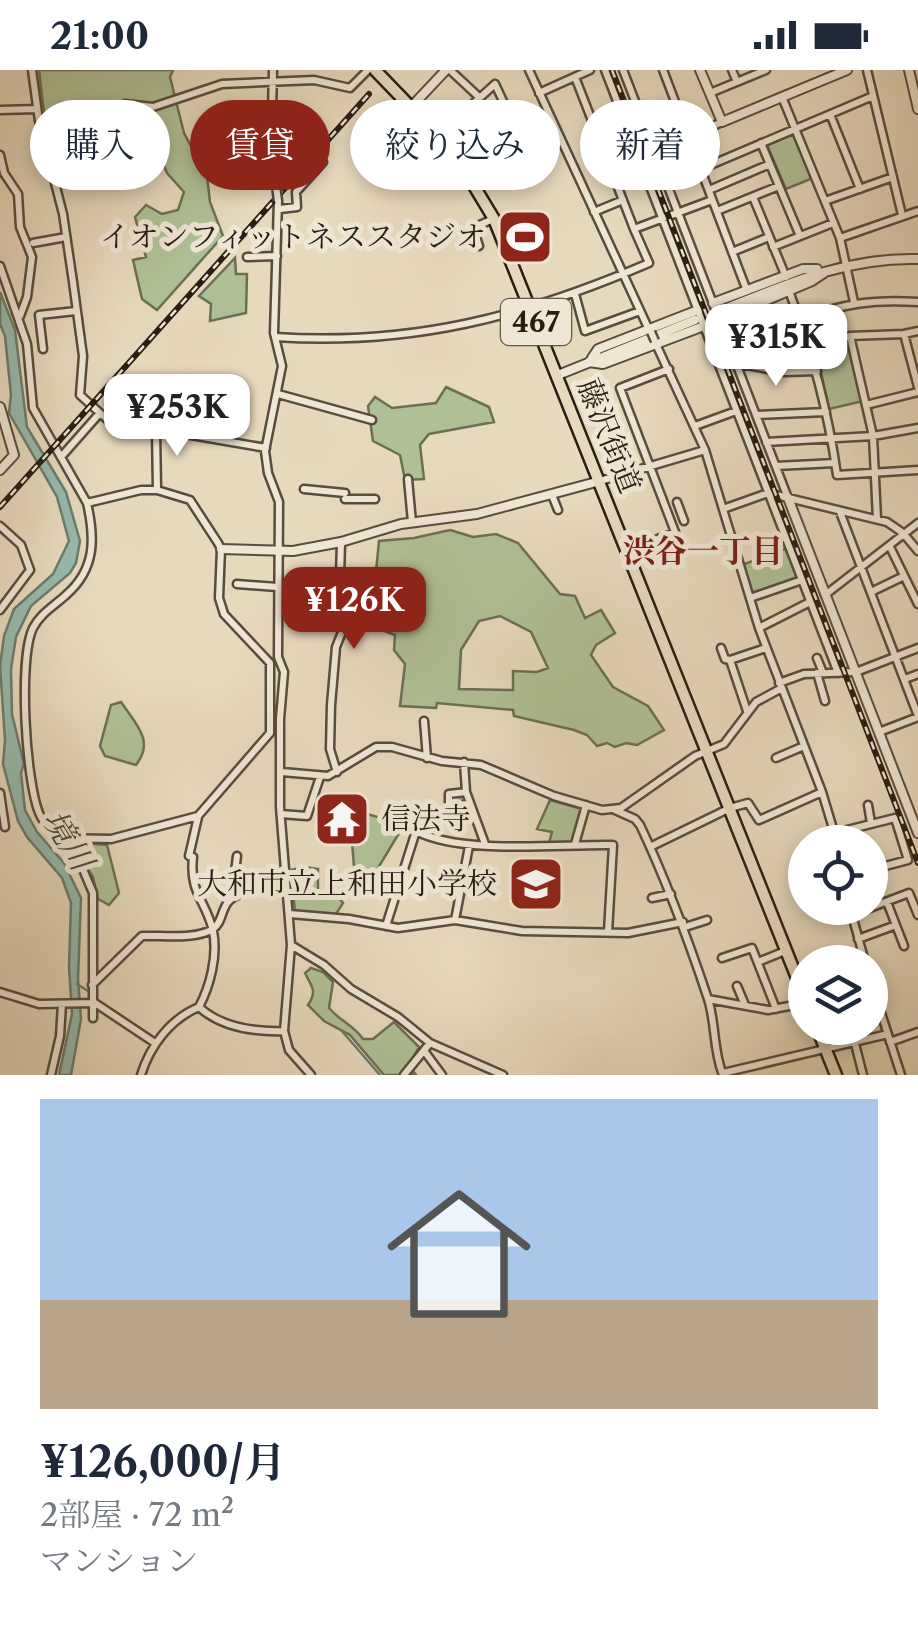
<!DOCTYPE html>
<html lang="ja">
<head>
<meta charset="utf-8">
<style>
	body { margin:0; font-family:"Libre Caslon Text","Noto Serif JP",serif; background:#f2f2f3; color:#1f2937; height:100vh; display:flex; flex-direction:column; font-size:38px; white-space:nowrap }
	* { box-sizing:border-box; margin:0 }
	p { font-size:32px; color:#747a83 }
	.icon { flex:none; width:55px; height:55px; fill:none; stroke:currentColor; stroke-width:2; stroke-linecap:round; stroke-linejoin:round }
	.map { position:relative; height:1005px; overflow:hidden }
	.drawer { display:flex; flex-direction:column; background:#fff; flex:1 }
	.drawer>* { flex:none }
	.banner { position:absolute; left:30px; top:30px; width:860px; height:90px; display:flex; gap:20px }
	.buttons { position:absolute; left:788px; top:755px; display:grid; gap:20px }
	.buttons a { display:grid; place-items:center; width:100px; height:100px; border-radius:50%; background:#fff; box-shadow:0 5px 15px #0003; font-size:50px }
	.price { position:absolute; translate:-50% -85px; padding:0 22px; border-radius:20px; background:#fff; color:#222; font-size:32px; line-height:65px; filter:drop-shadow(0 2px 5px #0008) }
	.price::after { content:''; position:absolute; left:50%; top:60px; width:30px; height:22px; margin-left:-15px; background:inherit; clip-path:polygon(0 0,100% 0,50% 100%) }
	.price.active { background:#8f2418; color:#fff }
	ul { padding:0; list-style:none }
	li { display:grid; align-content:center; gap:20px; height:530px; padding:0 40px }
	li+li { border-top:2px solid #e0e1e3 }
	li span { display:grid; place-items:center; height:310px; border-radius:0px; color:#555 }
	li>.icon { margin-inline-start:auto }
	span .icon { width:180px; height:180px; fill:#fffc; stroke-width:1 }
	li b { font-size:42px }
	.tag { padding:0 35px; border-radius:45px; background:#fff; box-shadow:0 5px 15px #0003; font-size:35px; line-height:90px }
	.tag.active { background:#8f2418; color:#fff }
	.status { display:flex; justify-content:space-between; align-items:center; height:70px; padding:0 50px; background:#fff; direction:ltr }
	.status svg { height:28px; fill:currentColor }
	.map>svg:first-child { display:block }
	.green { fill:#b0c095; stroke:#6c6f53; stroke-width:2.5; fill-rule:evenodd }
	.water { fill:#97baac; stroke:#6b7c6e; stroke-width:2.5 }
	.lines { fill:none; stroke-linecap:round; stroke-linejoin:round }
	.stream { stroke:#6b7c6e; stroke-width:2.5 }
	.minor-casing { stroke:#584d3c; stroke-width:11 }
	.tertiary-casing { stroke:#584d3c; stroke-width:12 }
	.trunk-casing { stroke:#281e11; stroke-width:15 }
	.minor { stroke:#efe6d3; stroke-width:6 }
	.tertiary { stroke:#efe6d3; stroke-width:8 }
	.trunk { stroke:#e7d9bc; stroke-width:10 }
	.rail-casing { stroke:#281e11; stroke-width:6 }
	.rail { stroke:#efe6d3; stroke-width:2.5; stroke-dasharray:8; stroke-linecap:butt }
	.minor-bridge-casing { stroke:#584d3c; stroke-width:11; stroke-linecap:butt }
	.minor-bridge { stroke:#efe6d3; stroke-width:6 }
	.labels { text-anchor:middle; stroke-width:10; stroke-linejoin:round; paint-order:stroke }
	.shield { fill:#efe6d3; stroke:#645a4b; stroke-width:2.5 }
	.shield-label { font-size:28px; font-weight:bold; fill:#281e11 }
	.poi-label { font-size:30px; fill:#281e11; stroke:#efe6d3; text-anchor:end }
	.street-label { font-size:30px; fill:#281e11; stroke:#efe6d3 }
	.neighbourhood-label { font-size:32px; font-weight:bold; fill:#7a1f14; stroke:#efe6d3 }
	.water-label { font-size:32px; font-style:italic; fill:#494d40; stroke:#efe6d3 }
</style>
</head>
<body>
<div class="status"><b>21:00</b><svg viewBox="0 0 49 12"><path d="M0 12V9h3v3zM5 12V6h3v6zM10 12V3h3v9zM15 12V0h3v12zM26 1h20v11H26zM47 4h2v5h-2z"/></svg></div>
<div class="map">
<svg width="918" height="1005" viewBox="0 0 918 1005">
	<rect width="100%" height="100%" fill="#e7d9bc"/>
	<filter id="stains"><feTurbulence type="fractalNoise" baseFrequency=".002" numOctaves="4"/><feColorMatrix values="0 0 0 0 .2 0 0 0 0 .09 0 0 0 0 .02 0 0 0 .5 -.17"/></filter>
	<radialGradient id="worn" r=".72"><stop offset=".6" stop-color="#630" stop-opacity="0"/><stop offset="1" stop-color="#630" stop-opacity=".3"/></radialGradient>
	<path class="green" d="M39,0H173L170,7L184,63L207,106L210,132L223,166L157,240L142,229L133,190L146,187L135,147L146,135L162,144L178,140L184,122L167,103L160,86L144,90L118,74L115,40L93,37L44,43Z
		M793,62L813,108L786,119L767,75Z
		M235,188L236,204H247L246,243L210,251L211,234L199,226Z
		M849,272L863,331L829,339L817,284Z
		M446,317L489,337L494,352L429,364L420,375L424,409L405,410L400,385L373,371L368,336L375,327L392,338L436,333Z
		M450,460L473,467L496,464L518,473L560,524L575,526L585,548L601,540L615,563L596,575L591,585L613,617L648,636L664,660L637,675L626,673L615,677L607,673L597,676L587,665L574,660L514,646L513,640L437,633L436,638L400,636L405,594L394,580L395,565L382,560L386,548L395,543L400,531C389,526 365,534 348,531L345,507L376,502L379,471L414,468ZM500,546L531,562L548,598L537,602L513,601V620L459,619L461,580L479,551Z
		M787,478L797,509L751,524L742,495Z
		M121,632C136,654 155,671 136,695L105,686L100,676L111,635Z
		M550,730L582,739L572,774L549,773L552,762L537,759Z
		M354,740L404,755L375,803L354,796L351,761Z
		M85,773L107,775L119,823L109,835L98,829L93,807L76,781Z
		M305,797L318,799V821L342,823L340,829L343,833L336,844L295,842L291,800Z
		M311,898L323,902L333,912L329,938C340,951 353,955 363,969H373L394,952L419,977L409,995L416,1005H384L350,965L324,951L308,935C318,920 311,916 305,903Z"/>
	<path class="water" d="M0,222L15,260L27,357L66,422L80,471L76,493L70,503L31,536L16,567L11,599L12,644L24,694L21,703L25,740L37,762L64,793L81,828L78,909L81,949L71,1005H59L72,944L69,897L71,833L62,808L27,767L18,751L3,694L5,670L0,596L4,566L14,539L53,504L69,471L57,427L9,343L11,325L5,266L0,254Z"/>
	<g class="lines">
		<path class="stream" d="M77,914L88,921
			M341,960L380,1005"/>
		<g class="minor-casing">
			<path id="minor" d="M32,0L39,51L63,144L73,212L83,286L80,325L120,361L128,363L156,359L266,378
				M273,0L271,81L275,108
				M450,0L480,28
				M529,0L650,262
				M605,0L838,603
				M623,0L788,428
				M663,0L747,221
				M732,0L737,12
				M867,0L902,145
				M575,7L612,102
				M539,23L590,0
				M710,23L766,0
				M782,27L840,168L854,232
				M0,40L37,39
				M830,44L860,119
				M761,73L800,166
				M47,80L105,53L125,34L153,37L222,14L314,10L350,18L368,0
				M654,82L722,52
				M498,83L490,69L463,43L495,14L522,72
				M0,85L4,103L18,124L20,157L32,187L27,227L20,246
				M639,90L612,102L634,159L712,130
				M466,97L554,59
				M701,99L873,26
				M709,120L770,94
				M753,127L786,207
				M278,131L274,263L282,296L265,381L268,403L279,432L278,587L284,602L280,649V737L291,875L284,961L289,980L311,1005
				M825,131L893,107
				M280,139L297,137L296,122L323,92
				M717,141L779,116
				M594,142L623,130
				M840,168L918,141
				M33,173L66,167
				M479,176L473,158L493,149
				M773,177L833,153
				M732,182L769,167
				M247,187L277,186
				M0,196L27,274L33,338L87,433
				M789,221C812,281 828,340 837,405L918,400
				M575,224L585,261L640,241
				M751,236L776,300
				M800,249C844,234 871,229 918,232
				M904,264L918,317
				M850,266L873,366L877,449
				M275,267C412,276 523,247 649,193L634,159
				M655,272L705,380L759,558L822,722L837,772
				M43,279L39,245L76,241
				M812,280L850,266L904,264L918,261
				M736,293L784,302L817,301
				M278,324L372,350
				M866,335L918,322
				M756,345L826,342
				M695,356L736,341
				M156,359L157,420
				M766,372L873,366L918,358
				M61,387L99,344
				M776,396L835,393
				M408,409L412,452
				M600,411L705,380
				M304,419L345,423
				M141,420H157L190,430L218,473L221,479L219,528L224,544L270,593V663L198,746L111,769L58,768C51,761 43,753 39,743C26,711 18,590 33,558C41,543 54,536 66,525C96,499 95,468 87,433Z
				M552,425L558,440
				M345,429H375
				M677,432L684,451
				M723,439L768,423L887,452L903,463L918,481
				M840,442L918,646
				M0,456L21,475L30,500L0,540
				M890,477L918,534
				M628,481L675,462L620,318L669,299
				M237,514L277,517
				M871,522L904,506
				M825,525L918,453
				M750,528L802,510
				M759,558L810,532
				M721,578L725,589L730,590
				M817,588L823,603
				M817,603L825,631
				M905,609L918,604
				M779,613L804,604L856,602L918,578
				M747,641L730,590L766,578
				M424,651L427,688
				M879,662L918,647
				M776,688L804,676
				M464,692L466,722L485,774
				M282,702L328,706L376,677H392L442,691L481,695L554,726L602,740L621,738L695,686L724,674L756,632L780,619
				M337,702L330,679L331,635L336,577L344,557L346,538L340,507L341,472
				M466,722L449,724V736L470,734
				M0,723L5,757
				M868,735L871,753
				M615,740L635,749L640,755C667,812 688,869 708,929C716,954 713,981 723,1005
				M281,744L307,746L320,707
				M835,763L895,748L908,790L870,800
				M59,768L79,790L93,823V948
				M575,774L586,735
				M650,777L730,738L748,733L759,750L822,722
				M236,826L234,810L237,786
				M652,828L671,824
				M887,832L904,876
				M850,838L865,892
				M290,844L349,849L398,858L455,850L522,861L628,863L683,852
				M851,845L909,823L918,845
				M455,850L469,776
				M386,856L416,761C463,785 557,774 613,775L608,862
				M685,857L707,850
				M858,869L896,855
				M291,875L324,895L351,919L398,947L430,973L503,1005
				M722,888L752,878L776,939
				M758,892L785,881
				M870,909L901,1005
				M92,915L142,866C162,865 195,870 213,859C222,853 221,841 228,832C240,819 269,813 286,808
				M737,916L745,935
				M0,922L39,934L95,933L155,973
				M708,929L768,940L805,933
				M199,937C222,958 254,962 284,961
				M851,958L863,1005
				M890,972L918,962
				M425,982L442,1005
				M723,1003L888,964
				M51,1005L60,966L62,934
				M141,1005C150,976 170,949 199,937C210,916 218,886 213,861C206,830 189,824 193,787L189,786L198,747
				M404,1005L430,973"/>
		</g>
		<g class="tertiary-casing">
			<path id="tertiary" d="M700,0L722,52L847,0
				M909,0L918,39
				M412,36L446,0
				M713,233L803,199H817
				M722,240C787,214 847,187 918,189
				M720,250L812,211L824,203
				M592,288L598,279L698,240
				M589,292L603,294L704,256
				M558,305L695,250
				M0,337L14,385L0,400
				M788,428L918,763
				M221,479L293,481L341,472L401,454L477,444L600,411"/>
		</g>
		<g class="trunk-casing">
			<path id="trunk" d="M375,0L453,81L494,149L805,928
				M817,958L836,1005"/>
		</g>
		<use href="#minor" class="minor"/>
		<use href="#tertiary" class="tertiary"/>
		<use href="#trunk" class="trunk"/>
		<g class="rail-casing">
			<path id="rail" d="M612,0L918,793
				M0,437L369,24"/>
		</g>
		<use href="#rail" class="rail"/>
		<g class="minor-bridge-casing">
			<path id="minor-bridge" d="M275,108L278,131
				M651,262L655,271"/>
		</g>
		<use href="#minor-bridge" class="minor-bridge"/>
	</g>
	<defs>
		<g id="stadium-square" transform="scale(2.875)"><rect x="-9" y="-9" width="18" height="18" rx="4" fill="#8f2418" stroke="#efe6d3"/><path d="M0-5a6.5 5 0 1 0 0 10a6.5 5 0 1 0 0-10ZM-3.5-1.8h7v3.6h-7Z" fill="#fff"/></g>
		<g id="temple-square" transform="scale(2.875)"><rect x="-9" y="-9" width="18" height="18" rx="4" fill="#8f2418" stroke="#efe6d3"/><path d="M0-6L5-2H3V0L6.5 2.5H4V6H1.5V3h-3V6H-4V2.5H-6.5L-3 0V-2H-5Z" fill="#fff"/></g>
		<g id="school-square" transform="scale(2.875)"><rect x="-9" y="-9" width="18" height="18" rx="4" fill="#8f2418" stroke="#efe6d3"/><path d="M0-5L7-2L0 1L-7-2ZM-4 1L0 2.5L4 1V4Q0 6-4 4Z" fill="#fff"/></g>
	</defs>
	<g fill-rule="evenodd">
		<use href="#stadium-square" x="525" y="167"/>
		<use href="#temple-square" x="342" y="749"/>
		<use href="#school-square" x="536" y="814"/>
	</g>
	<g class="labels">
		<rect class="shield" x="501" y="229" width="70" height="46" rx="8"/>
		<g class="shield-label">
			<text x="536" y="262">467</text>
		</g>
		<g class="poi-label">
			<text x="486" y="177">イオンフィットネススタジオ</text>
			<text x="381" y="759" text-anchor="start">信法寺</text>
			<text x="497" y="824">大和市立上和田小学校</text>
		</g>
		<g class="street-label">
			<text transform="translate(609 366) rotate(68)" y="10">藤沢街道</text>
		</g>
		<g class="neighbourhood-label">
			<text x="703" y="492">渋谷一丁目</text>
		</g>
		<g class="water-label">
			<text transform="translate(68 770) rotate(58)" y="11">境川</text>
		</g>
	</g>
	<rect width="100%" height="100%" filter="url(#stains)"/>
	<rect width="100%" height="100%" fill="url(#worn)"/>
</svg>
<div class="buttons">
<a><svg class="icon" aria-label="locate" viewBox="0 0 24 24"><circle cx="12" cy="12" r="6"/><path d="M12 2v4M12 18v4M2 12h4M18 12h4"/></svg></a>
<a><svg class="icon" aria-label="layers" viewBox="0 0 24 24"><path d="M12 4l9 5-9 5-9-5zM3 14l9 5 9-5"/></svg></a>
</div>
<b class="price" style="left:776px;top:319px">¥315K</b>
<b class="price" style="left:177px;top:389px">¥253K</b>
<b class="price active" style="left:354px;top:582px">¥126K</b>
<div class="banner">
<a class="tag">購入</a>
<a class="tag active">賃貸</a>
<a class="tag">絞り込み</a>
<a class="tag">新着</a>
</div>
</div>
<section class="drawer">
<ul>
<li><span style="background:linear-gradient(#a9c7e8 65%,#b9a48a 0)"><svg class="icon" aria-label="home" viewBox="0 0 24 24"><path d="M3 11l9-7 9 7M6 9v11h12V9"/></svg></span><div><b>¥126,000/月</b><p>2部屋 · 72 m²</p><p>マンション</p></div></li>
</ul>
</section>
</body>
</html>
